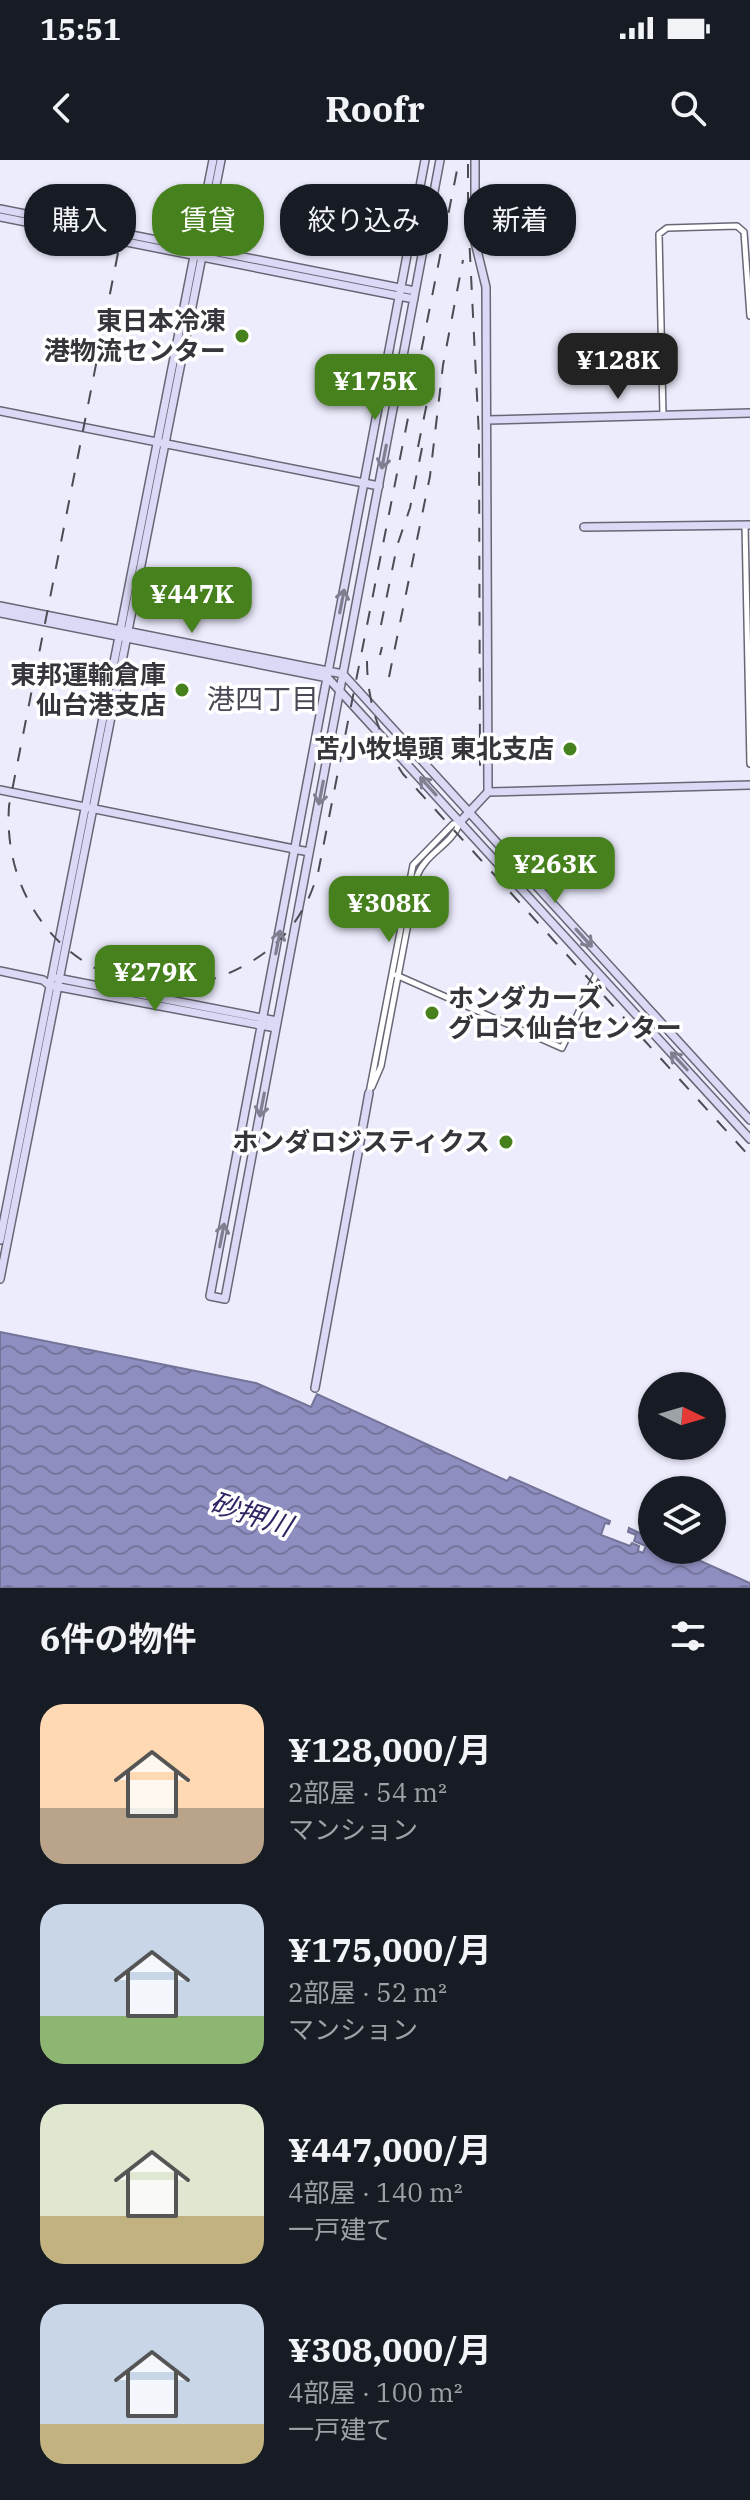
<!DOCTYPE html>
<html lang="ja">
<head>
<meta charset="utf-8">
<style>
	body { margin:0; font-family:"IBM Plex Serif","Noto Sans JP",serif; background:#242831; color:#f1f3f6; height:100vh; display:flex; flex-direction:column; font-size:30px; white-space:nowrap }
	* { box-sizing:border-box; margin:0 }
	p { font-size:26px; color:#9ea1a6 }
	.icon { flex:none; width:44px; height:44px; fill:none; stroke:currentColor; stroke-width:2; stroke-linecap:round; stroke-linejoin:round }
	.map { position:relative; height:1428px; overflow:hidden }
	.side { display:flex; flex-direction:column; background:#171b24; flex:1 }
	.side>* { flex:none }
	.hud { position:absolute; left:24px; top:24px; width:702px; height:72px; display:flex; gap:16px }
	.needle { width:52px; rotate:95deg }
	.controls { position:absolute; left:638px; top:1212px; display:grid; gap:16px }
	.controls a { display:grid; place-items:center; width:88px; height:88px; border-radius:50%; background:#171b24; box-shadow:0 2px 6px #0004; font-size:40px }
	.price { position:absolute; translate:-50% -68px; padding:0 18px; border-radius:16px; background:#46811d; color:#fff; font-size:26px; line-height:52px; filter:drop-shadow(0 2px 4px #0008) }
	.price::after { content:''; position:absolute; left:50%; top:48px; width:24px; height:18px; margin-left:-12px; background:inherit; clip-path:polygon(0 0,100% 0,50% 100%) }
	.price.selected { background:#222; color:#fff }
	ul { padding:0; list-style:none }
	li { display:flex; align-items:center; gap:24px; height:200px; padding:0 40px }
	li span { display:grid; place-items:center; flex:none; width:224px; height:160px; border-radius:24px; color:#555 }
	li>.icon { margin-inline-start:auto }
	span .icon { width:96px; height:96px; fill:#fffc; stroke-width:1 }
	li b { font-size:34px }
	h2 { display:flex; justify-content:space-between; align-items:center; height:96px; padding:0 40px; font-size:34px }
	.tag { padding:0 28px; border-radius:32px; background:#171b24; box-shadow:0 2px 6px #0004; font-size:28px; line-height:72px }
	.tag.selected { background:#46811d; color:#fff }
	.status { display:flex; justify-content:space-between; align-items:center; height:56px; padding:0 40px; background:#171b24; direction:ltr }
	.status svg { height:22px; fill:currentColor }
	header { display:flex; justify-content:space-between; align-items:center; height:104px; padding:0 40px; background:#171b24; font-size:36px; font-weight:700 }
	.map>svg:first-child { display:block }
	.water { fill:url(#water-waves); stroke:#747398; stroke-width:2 }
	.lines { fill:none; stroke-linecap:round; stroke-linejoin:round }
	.street-casing { stroke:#676775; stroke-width:8 }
	.secondary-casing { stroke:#676775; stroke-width:10 }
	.street { stroke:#fff; stroke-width:5 }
	.secondary { stroke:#dbd9f6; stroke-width:7 }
	.rail { stroke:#4c4c54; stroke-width:2; stroke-dasharray:14 14; stroke-linecap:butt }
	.oneway { stroke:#807f90 }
	.poi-dot { fill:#46811d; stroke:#fff; stroke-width:3 }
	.labels { text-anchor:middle; stroke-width:7; stroke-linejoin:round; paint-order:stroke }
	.poi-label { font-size:26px; font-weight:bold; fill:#35353c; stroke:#fff; text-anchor:end }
	.neighbourhood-label { font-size:28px; fill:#494956; stroke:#fff }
	.water-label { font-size:28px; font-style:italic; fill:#2f2663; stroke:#fff }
</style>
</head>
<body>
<div class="status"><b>15:51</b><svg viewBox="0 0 49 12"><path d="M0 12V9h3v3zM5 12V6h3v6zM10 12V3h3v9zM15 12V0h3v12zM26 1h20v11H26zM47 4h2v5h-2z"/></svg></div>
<header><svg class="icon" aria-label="back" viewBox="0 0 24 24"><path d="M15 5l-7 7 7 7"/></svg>Roofr<svg class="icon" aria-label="search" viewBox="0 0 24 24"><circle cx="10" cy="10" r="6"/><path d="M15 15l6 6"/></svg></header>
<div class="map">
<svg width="750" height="1428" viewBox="0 0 750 1428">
	<defs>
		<pattern id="water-waves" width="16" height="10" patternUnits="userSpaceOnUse" patternTransform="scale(2)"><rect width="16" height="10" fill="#8f8ec0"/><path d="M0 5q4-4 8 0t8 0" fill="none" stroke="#76759d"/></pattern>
	</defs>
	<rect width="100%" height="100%" fill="#ececfd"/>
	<path class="water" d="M0,1172L256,1223L311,1247L317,1234L507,1321L510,1317L610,1361L609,1364L605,1363L601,1375L630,1386L632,1383L639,1386L638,1391L643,1393L646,1386L634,1381L636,1375L628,1372L629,1368L652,1379V1390H676L750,1423V1428H0Z"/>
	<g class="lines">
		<g class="street-casing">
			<path id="street" d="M663,255L659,74L667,68L737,66L744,72L750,156
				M745,365L750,604
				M396,815L562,888L597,813
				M372,927L381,906L417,716C425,694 451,685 460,663
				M369,933L413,705L453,664L459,663"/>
		</g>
		<g class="secondary-casing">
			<path id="secondary" d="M475,0V82L486,127L488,632
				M0,49L415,131
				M0,57L414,139
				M0,251L379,326
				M487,260L750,253
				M584,367L750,365
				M0,446L343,514L750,960
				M0,453L328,518L750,979
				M0,630L309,692
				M460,662L488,632L750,625
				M0,811L43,820L49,825L276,868L440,0
				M57,818L277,861
				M276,868L225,1139L210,1136L425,0
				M0,1080L213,0
				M0,1119L221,0
				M315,1228L369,933"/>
		</g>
		<use href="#street" class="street"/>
		<use href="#secondary" class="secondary"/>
		<path class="rail" d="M468,4V54L479,277L480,612
			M118,93L9,646C0,780 133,871 249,803C272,790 292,770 304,747C310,737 314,725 318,713L459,0
			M418,287L430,228
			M381,465L397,386L410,348L424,278
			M380,495L382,487
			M367,501C367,542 380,580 403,614L750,997
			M389,517L430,316L443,205L463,100"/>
	</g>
	<defs><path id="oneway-shaft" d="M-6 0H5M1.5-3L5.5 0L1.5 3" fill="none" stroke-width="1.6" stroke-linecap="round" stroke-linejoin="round" transform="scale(2)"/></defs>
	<g class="oneway">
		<use href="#oneway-shaft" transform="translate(384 297) rotate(101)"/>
		<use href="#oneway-shaft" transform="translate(342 441) rotate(-79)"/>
		<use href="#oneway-shaft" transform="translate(428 626) rotate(-132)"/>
		<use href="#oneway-shaft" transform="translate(321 633) rotate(101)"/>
		<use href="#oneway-shaft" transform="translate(584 778) rotate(48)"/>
		<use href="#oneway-shaft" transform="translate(278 782) rotate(-79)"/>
		<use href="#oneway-shaft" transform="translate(679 901) rotate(-133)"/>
		<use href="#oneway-shaft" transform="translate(262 945) rotate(101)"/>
		<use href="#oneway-shaft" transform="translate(222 1075) rotate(-79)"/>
	</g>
	<g class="poi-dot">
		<circle cx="242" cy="176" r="8"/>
		<circle cx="182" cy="530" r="8"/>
		<circle cx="570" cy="589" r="8"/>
		<circle cx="432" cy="853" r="8"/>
		<circle cx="506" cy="982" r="8"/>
	</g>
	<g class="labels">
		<g class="poi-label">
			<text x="226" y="170">東日本冷凍<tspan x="226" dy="30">港物流センター</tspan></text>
			<text x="166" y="524">東邦運輸倉庫<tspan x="166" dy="30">仙台港支店</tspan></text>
			<text x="554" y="598">苫小牧埠頭 東北支店</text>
			<text x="448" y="847" text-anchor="start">ホンダカーズ<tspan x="448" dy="30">グロス仙台センター</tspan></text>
			<text x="490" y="991">ホンダロジスティクス</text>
		</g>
		<g class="neighbourhood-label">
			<text x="263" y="549">港四丁目</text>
		</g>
		<g class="water-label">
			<text transform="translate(251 1354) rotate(18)" y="10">砂押川</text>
		</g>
	</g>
</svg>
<div class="controls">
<a><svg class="needle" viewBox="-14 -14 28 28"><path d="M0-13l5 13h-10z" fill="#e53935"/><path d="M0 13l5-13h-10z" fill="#9ea1a6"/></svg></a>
<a><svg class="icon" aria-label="layers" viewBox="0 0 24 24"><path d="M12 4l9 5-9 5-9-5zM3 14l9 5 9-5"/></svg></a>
</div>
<b class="price selected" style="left:618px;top:241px">¥128K</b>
<b class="price" style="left:375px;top:262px">¥175K</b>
<b class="price" style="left:192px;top:475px">¥447K</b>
<b class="price" style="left:555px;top:745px">¥263K</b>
<b class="price" style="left:389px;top:784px">¥308K</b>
<b class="price" style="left:155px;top:853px">¥279K</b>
<div class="hud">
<a class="tag">購入</a>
<a class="tag selected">賃貸</a>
<a class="tag">絞り込み</a>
<a class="tag">新着</a>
</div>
</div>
<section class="side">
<h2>6件の物件<svg class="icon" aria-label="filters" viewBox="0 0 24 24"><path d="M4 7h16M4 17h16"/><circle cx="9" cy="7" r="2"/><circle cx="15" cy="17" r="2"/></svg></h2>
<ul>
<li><span style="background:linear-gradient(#ffd9b3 65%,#b9a48a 0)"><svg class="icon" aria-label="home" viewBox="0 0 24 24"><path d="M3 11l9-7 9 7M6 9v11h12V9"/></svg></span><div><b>¥128,000/月</b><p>2部屋 · 54 m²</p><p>マンション</p></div></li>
<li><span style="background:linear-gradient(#c9d6e8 70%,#8fb573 0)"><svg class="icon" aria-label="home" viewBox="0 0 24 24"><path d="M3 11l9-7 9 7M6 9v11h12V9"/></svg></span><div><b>¥175,000/月</b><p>2部屋 · 52 m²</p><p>マンション</p></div></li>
<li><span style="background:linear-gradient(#dfe7d0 70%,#c2b280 0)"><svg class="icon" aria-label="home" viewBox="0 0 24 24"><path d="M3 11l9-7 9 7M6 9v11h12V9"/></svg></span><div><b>¥447,000/月</b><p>4部屋 · 140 m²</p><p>一戸建て</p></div></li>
<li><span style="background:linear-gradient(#c9d6e8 75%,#c2b280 0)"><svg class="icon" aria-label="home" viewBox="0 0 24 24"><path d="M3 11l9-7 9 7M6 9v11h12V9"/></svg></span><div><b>¥308,000/月</b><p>4部屋 · 100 m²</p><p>一戸建て</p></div></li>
</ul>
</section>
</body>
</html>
